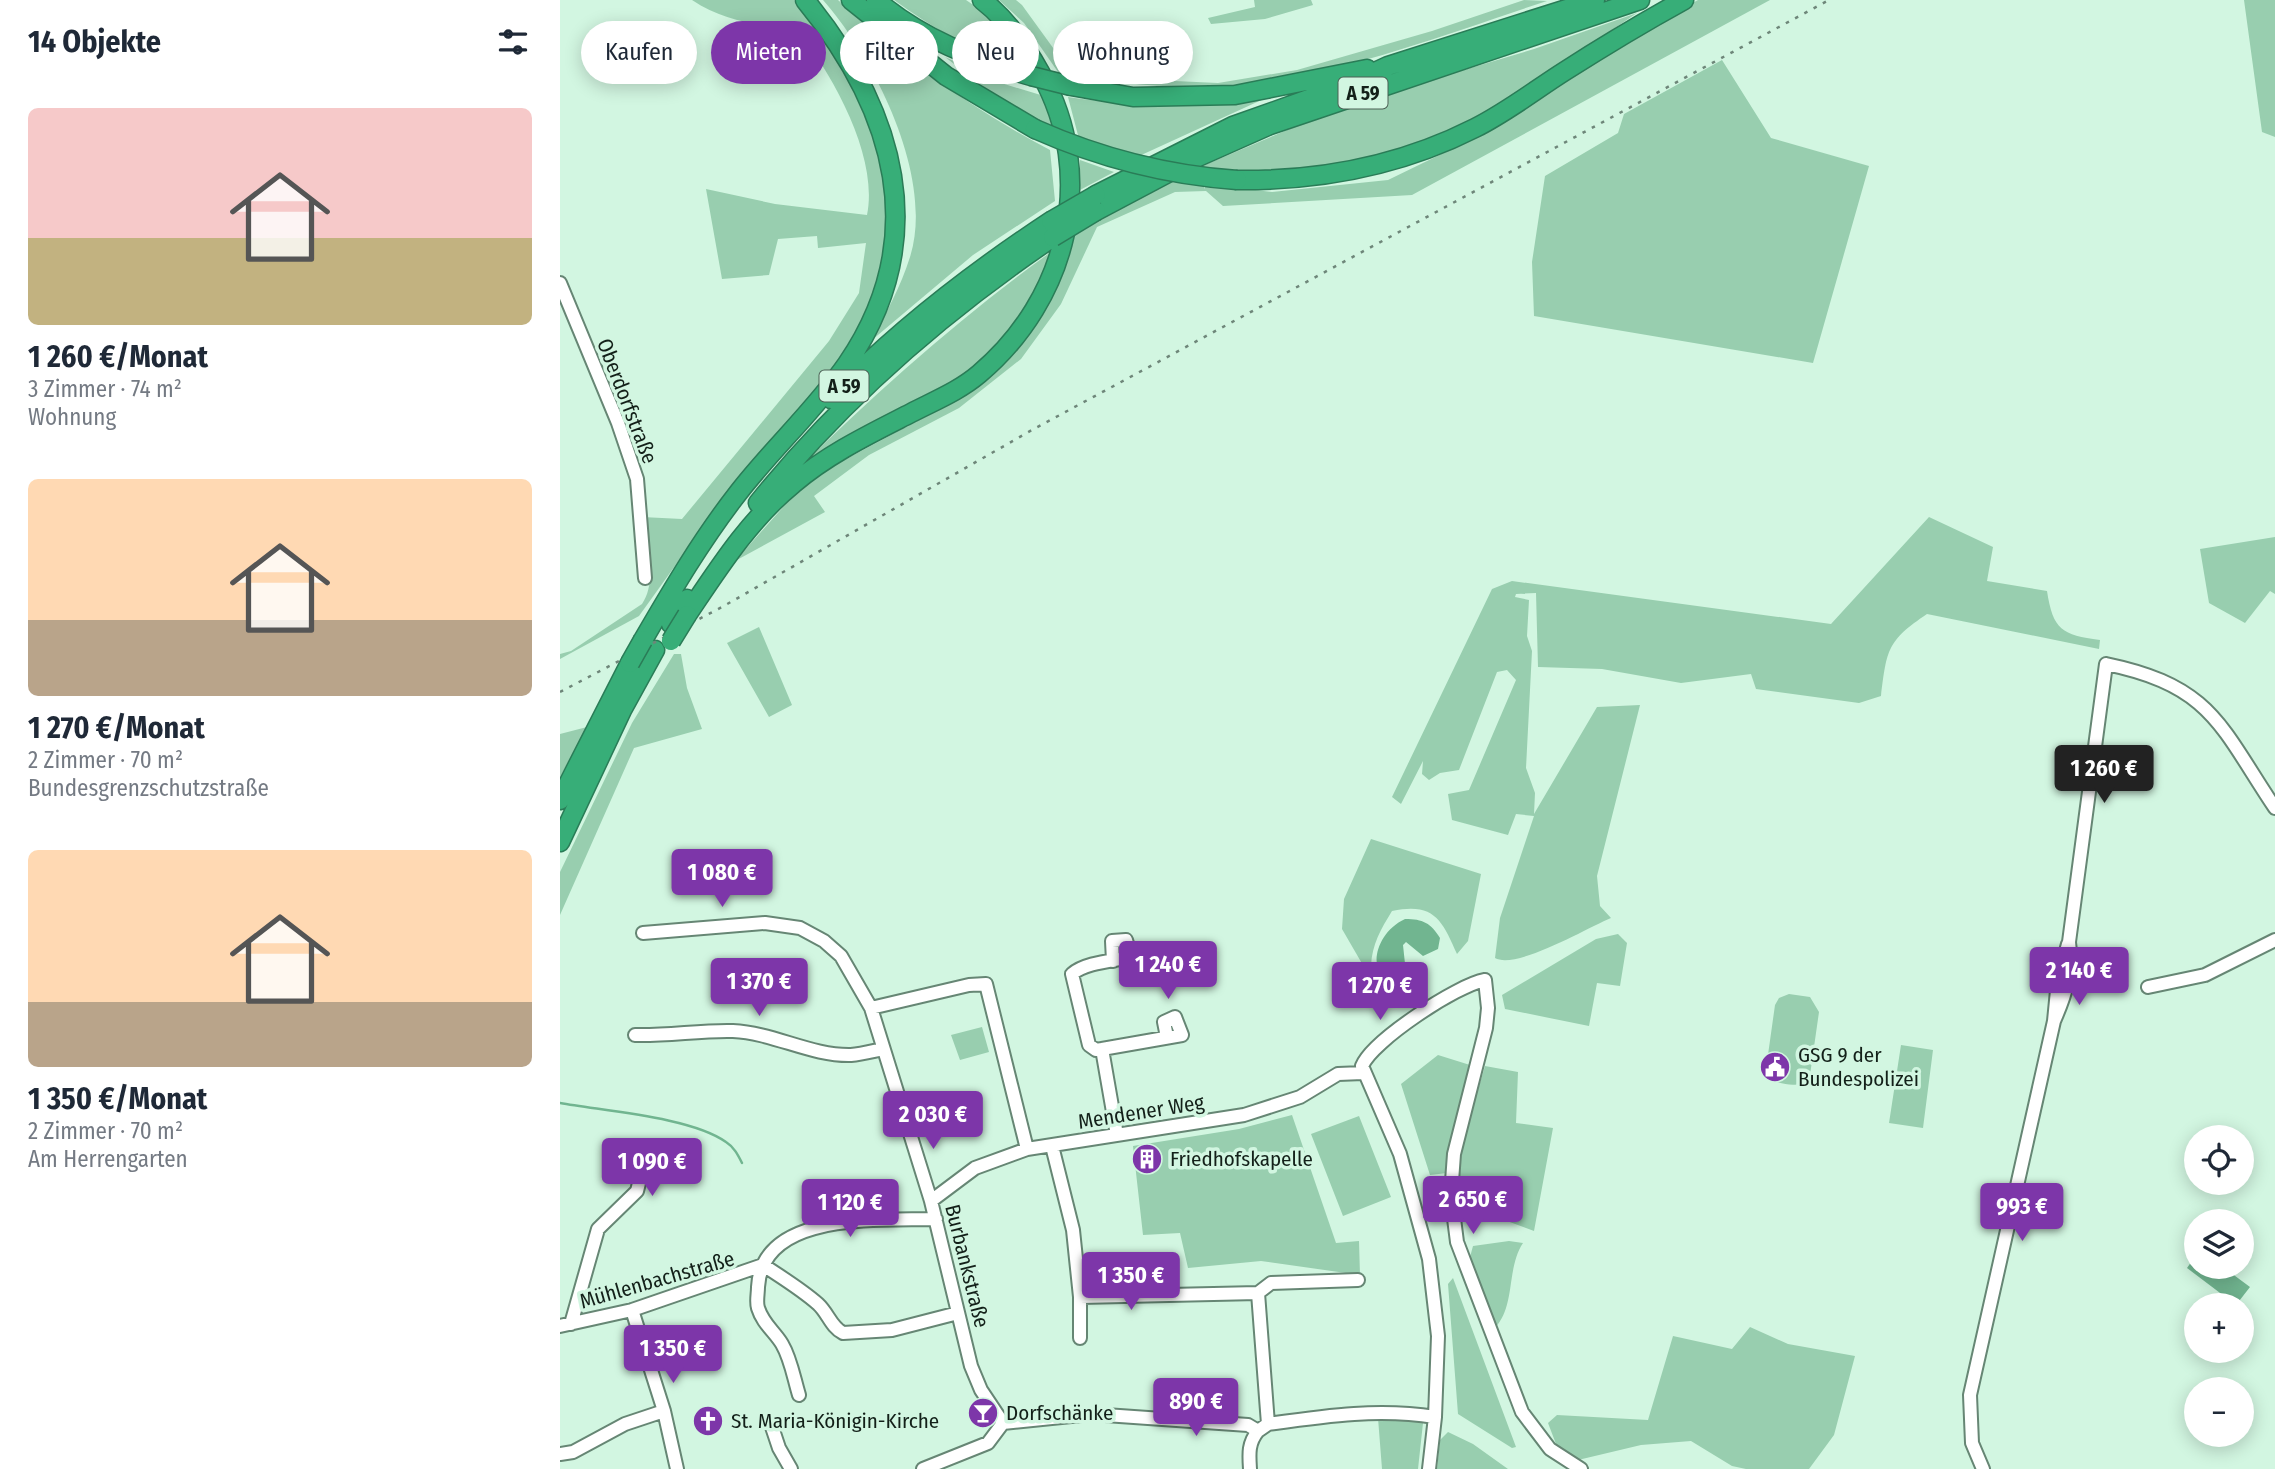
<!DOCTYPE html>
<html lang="de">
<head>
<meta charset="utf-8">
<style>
	body { margin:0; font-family:"Fira Sans Condensed",sans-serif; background:#f2f2f3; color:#1f2937; height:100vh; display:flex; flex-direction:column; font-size:26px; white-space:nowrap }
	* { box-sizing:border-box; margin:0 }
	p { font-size:23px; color:#747a83 }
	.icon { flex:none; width:38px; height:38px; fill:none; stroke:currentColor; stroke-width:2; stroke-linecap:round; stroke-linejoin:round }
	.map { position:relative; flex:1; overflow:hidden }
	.drawer { display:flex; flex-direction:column; background:#fff; width:560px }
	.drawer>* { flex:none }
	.top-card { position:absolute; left:21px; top:21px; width:665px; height:63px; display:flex; gap:14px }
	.buttons { position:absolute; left:1624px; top:1125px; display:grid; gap:14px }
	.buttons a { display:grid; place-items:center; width:70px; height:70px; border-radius:50%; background:#fff; box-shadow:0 4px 18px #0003; font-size:35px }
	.price { position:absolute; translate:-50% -60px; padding:0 16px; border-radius:7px; background:#7d36a9; color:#fff; font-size:23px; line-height:46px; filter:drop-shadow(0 2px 4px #0008) }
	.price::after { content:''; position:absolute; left:50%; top:42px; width:21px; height:16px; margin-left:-10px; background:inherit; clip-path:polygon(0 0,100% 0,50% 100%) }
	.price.selected { background:#222; color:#fff }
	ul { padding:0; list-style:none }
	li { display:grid; align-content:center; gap:14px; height:371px; padding:0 28px }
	li span { display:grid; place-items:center; height:217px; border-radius:10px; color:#555 }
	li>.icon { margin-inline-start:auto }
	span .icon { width:126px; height:126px; fill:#fffc; stroke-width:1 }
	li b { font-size:30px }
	h2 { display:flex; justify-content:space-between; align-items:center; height:84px; padding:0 28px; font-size:30px }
	.tag { padding:0 24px; border-radius:32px; background:#fff; box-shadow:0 4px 18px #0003; font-size:24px; line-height:63px }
	.tag.selected { background:#7d36a9; color:#fff }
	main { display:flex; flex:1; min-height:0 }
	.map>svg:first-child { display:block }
	.green { fill:#98ceaf }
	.water { fill:#71b590 }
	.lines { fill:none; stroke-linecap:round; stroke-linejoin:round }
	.stream { stroke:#71b590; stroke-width:2.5 }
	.minor-casing { stroke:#668674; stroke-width:16 }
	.highway-casing { stroke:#2a7c57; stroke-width:21 }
	.minor { stroke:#fff; stroke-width:12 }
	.highway { stroke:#37ae78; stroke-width:18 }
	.rail { stroke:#6e8679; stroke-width:2.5; stroke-dasharray:3.5 7; stroke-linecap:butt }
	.highway-bridge-casing { stroke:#2a7c57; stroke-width:21; stroke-linecap:butt }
	.highway-bridge { stroke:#37ae78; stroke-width:18 }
	.labels { text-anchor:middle; stroke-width:7; stroke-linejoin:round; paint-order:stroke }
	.shield { fill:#d2f6e1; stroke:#4c6055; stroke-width:2 }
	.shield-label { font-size:19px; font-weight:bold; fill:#132019 }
	.street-label { font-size:21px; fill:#132019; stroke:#d2f6e1 }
	.poi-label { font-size:21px; fill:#132019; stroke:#d2f6e1; text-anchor:start }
</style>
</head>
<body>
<main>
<section class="drawer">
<h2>14 Objekte<svg class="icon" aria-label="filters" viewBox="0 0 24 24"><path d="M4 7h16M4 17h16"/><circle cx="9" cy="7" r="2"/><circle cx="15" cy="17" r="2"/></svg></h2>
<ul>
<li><span style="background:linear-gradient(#f6c9c9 60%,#c2b280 0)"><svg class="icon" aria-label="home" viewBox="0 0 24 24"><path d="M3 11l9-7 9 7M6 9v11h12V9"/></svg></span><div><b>1 260 €/Monat</b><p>3 Zimmer · 74 m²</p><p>Wohnung</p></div></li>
<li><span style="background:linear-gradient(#ffd9b3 65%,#b9a48a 0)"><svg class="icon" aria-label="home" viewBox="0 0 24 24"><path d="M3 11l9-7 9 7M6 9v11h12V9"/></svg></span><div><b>1 270 €/Monat</b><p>2 Zimmer · 70 m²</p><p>Bundesgrenzschutzstraße</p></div></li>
<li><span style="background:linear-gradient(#ffd9b3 70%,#b9a48a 0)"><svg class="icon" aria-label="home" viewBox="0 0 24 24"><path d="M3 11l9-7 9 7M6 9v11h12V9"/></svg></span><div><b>1 350 €/Monat</b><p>2 Zimmer · 70 m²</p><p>Am Herrengarten</p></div></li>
</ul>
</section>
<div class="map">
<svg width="1715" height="1469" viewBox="0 0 1715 1469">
	<rect width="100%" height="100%" fill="#d2f6e1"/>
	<path class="green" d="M132,0H234L281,63L320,151L329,207L321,273L307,311L275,366L171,488L79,616L0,659V654L11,651L82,604C98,581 86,544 82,517L122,519L269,341L299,293L306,243L258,248L257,236L218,239L209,275L162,279L146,189L215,204L307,215C319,156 272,74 237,29C198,25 165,22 132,0Z
		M263,0H278C343,59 412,109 490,150L495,201L413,255L312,340C326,313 341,286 350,257C375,178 315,59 263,0Z
		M334,0H406L434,19L471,70C421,55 376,31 334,0Z
		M439,0H456L462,5L504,63L531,72L571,79L658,83L737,70L872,31L964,0L987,1C886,34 780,76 673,85C615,90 555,84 498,72L464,23Z
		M694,0H751L753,5L705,19L651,24L648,18L695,7Z
		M1138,0H1210L852,195L663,206L646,191L615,192L537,227L501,304L461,359L399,408L309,455L254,496L265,512L175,561L234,495L273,466L393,402L440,368L475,327L497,288L515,235L567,200L605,182L642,183L645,189V184L712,192L828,180L939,126L1073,37Z
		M1684,0H1715V137L1702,132Z
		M1077,13C997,66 909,139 813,160C754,173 693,172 633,170L786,105L974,49Z
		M385,57L441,83L484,96L494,129L445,103Z
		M1162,60L1211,138L1309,166L1253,363L974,316L972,262L985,176L1058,133L1064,114Z
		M508,97C578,107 638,110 708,97L577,157L519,139Z
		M520,160L554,172L520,190Z
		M495,249C477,287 459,328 427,356C372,405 298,426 239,468C320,389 403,315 495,249Z
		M1369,517L1433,547L1427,581L1487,591C1493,630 1502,635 1540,640L1539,649L1367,614C1327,641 1327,649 1321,696L1299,703L1196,689L1191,674L1121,683L1042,669L978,667L976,593L956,594L955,597L969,600L967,636L972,651L966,768L975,793L974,814L1037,707L1080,705L1037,876L1040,906L1051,918C1027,928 956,970 935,958L940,918L974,816L956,814L948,835L892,820L888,794L909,790L956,680L947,670L937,672L899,770L880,773L869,780L862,774L863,761L841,804L832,797L932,589L952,581L1271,624Z
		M1715,537V594L1710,591L1685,623L1649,603L1640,549Z
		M199,627L232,705L209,717L167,643Z
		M114,654H121L127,688L142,729L74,748L0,915V872L72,723Z
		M27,727L0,777V734Z
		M811,839L921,874L908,941L897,954C882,920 874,902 832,911C821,929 812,944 811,966L840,989H866L857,1004L815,986L782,929L784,899Z
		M1058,934L1067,943L1060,986L1037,983L1029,1026L945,1009L942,995L1036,939Z
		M1229,994L1250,997L1259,1012L1250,1075C1242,1089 1227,1085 1214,1081L1206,1069L1215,1005L1219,998Z
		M422,1027L429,1052L400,1060L391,1035Z
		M1341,1045L1373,1050L1363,1128L1329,1123Z
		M878,1055L910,1065L887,1173L870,1175L841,1084Z
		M925,1066L958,1072L956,1123L993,1128L974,1231L901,1204C890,1173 916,1098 925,1066Z
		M732,1115L776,1243L799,1241L800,1275L701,1261L628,1268L620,1233L583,1235L573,1146L679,1129Z
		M799,1116L831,1197L783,1216L751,1134Z
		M949,1241L963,1243C946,1269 956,1305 935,1328L910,1257L913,1246Z
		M893,1278L956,1447L952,1448L898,1414L888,1284Z
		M1190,1327L1228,1344L1295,1356L1274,1435L1249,1469H1186L1172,1466L1131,1441L1081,1445L1018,1460L996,1444L988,1423L997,1415L1088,1420L1113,1336L1172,1349Z
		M860,1417L863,1423L858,1469H822L818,1418Z
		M888,1432L913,1444L948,1469H877L880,1440Z"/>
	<path class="water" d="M845,919C863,919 871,923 880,938L878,949L863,956L846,942L843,945L846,973L843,979C805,987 810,935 845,919Z
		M1636,1255V1267H1663L1690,1287L1676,1305L1627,1268Z"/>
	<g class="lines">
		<path class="stream" d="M0,1103C44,1111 131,1117 166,1142C174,1147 178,1155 182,1163"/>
		<g class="minor-casing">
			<path id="minor" d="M0,283L58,423L77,479L85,578
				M83,933L205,923L240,928L264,941L281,956L311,1008L371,1201L411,1366L421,1390L443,1423
				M553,961L552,941L566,940L571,957C554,961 526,962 512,974L529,1045L536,1050L542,1049L557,1135
				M1588,987L1645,975L1715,940
				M311,1008L409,985L426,984L467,1149
				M1494,1021C1506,994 1513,971 1509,942L1546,664C1652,686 1660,726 1715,808
				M75,1035C108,1036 141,1030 173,1031C214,1033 251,1056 291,1055C302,1054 313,1051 323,1049
				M542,1049L622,1035L615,1017L604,1022L607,1037
				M492,1146L513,1230L520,1297L698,1293L708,1424
				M371,1201L415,1168L467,1149L684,1115L740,1097L778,1074L803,1073
				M203,1265C221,1277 241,1289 258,1304C268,1313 271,1327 283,1333L332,1330L398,1313
				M698,1293L711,1283L798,1280
				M520,1297V1338
				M72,1310L104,1411L117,1469
				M11,1324L38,1229L77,1191L87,1151L76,1147L70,1154V1159L83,1168
				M0,1326L72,1310L203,1265
				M239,1395C234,1379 231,1359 222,1344C214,1331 203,1324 198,1308C196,1302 198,1294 198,1287C202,1210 322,1221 376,1219
				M443,1423L531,1414L688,1425L698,1431L708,1424C765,1416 818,1408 875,1417
				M211,1424L219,1448L231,1469
				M0,1454L13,1452L65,1424L104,1411
				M363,1469L428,1443L443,1423
				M690,1469C689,1454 688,1443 698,1431
				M869,1469L875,1417L878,1336L869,1259L840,1154L802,1066C812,1041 897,985 925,980L928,1008L926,1028L894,1154L891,1195L897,1242L962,1412L990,1449L1021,1469
				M1423,1469L1412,1443L1410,1395L1494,1021L1498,980L1508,944"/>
		</g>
		<g class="highway-casing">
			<path id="highway" d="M291,0L386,76L475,129
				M316,0C360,38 416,60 471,76
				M511,86L573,97L675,95L807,69
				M677,180C759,181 840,166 915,128C947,112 975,90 1005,71C1044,46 1084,22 1124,0
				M536,195L673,126L785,86L828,66L1035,0
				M536,211L638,157L710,125L1080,0
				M271,399C337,331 412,273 491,221
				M198,503C282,399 382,312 493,237
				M127,615C158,569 189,520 233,484C268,454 310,434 351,413C374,401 399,391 419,374C508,299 538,176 481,74C466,47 447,19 422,0
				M111,624L127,599
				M83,640C112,590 142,539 178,493C212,449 255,410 287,364C373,238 335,110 245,0
				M0,800L70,663
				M0,842L62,710L95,650"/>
		</g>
		<use href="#minor" class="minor"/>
		<use href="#highway" class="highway"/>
		<path class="rail" d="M0,692L162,607L472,430L1269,0"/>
		<g class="highway-bridge-casing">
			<path id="highway-bridge" d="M471,76L511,86
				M475,129C540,158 606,175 677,180
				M491,221L536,195
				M493,237L536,211
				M111,641L127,615
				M70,663L83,640"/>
		</g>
		<use href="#highway-bridge" class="highway-bridge"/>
	</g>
	<defs>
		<g id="civic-disc" transform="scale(1.575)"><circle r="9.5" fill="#7d36a9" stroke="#d2f6e1"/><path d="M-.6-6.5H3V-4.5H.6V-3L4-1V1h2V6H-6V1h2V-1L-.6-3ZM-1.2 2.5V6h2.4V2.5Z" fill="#fff"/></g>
		<g id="building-disc" transform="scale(1.575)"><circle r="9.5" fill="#7d36a9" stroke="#d2f6e1"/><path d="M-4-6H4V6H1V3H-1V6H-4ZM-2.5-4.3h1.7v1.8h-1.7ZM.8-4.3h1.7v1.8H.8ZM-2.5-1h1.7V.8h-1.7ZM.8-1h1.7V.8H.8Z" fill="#fff"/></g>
		<g id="bar-disc" transform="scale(1.575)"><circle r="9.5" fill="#7d36a9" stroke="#d2f6e1"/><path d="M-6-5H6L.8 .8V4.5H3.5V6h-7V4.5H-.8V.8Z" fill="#fff"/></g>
		<g id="church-disc" transform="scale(1.575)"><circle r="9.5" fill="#7d36a9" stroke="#d2f6e1"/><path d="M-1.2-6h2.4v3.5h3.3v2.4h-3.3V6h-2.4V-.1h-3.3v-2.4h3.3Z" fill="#fff"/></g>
	</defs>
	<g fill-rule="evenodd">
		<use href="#civic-disc" x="1215" y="1067"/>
		<use href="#building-disc" x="587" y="1159"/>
		<use href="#bar-disc" x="423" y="1413"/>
		<use href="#church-disc" x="148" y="1421"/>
	</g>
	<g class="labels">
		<g class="shield">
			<rect x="778.5" y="77.5" width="49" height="31" rx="5"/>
			<rect x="259.5" y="370.5" width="49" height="31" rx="5"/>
		</g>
		<g class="shield-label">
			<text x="803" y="100">A 59</text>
			<text x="284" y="393">A 59</text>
		</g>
		<g class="street-label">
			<text transform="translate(67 401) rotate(69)" y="7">Oberdorfstraße</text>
			<text transform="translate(581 1112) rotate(-9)" y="7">Mendener Weg</text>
			<text transform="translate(407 1266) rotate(76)" y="7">Burbankstraße</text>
			<text transform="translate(97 1280) rotate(-16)" y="7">Mühlenbachstraße</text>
		</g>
		<g class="poi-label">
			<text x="1238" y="1062">GSG 9 der<tspan x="1238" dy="24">Bundespolizei</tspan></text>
			<text x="610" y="1166">Friedhofskapelle</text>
			<text x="446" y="1420">Dorfschänke</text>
			<text x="171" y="1428">St. Maria-Königin-Kirche</text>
		</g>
	</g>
</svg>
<div class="buttons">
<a><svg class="icon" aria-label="locate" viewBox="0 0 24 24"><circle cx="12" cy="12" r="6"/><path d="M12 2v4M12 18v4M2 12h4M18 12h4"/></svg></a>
<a><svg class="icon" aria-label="layers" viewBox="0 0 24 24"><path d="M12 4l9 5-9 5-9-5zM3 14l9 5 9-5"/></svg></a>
<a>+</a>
<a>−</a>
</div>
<b class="price selected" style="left:1544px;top:805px">1 260 €</b>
<b class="price" style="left:162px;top:909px">1 080 €</b>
<b class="price" style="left:608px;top:1001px">1 240 €</b>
<b class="price" style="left:1519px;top:1007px">2 140 €</b>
<b class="price" style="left:199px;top:1018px">1 370 €</b>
<b class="price" style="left:820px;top:1022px">1 270 €</b>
<b class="price" style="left:373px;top:1151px">2 030 €</b>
<b class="price" style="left:92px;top:1198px">1 090 €</b>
<b class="price" style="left:913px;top:1236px">2 650 €</b>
<b class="price" style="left:290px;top:1239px">1 120 €</b>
<b class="price" style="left:1462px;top:1243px">993 €</b>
<b class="price" style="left:571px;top:1312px">1 350 €</b>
<b class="price" style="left:113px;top:1385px">1 350 €</b>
<b class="price" style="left:636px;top:1438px">890 €</b>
<div class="top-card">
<a class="tag">Kaufen</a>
<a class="tag selected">Mieten</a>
<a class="tag">Filter</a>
<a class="tag">Neu</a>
<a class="tag">Wohnung</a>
</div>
</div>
</main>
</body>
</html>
